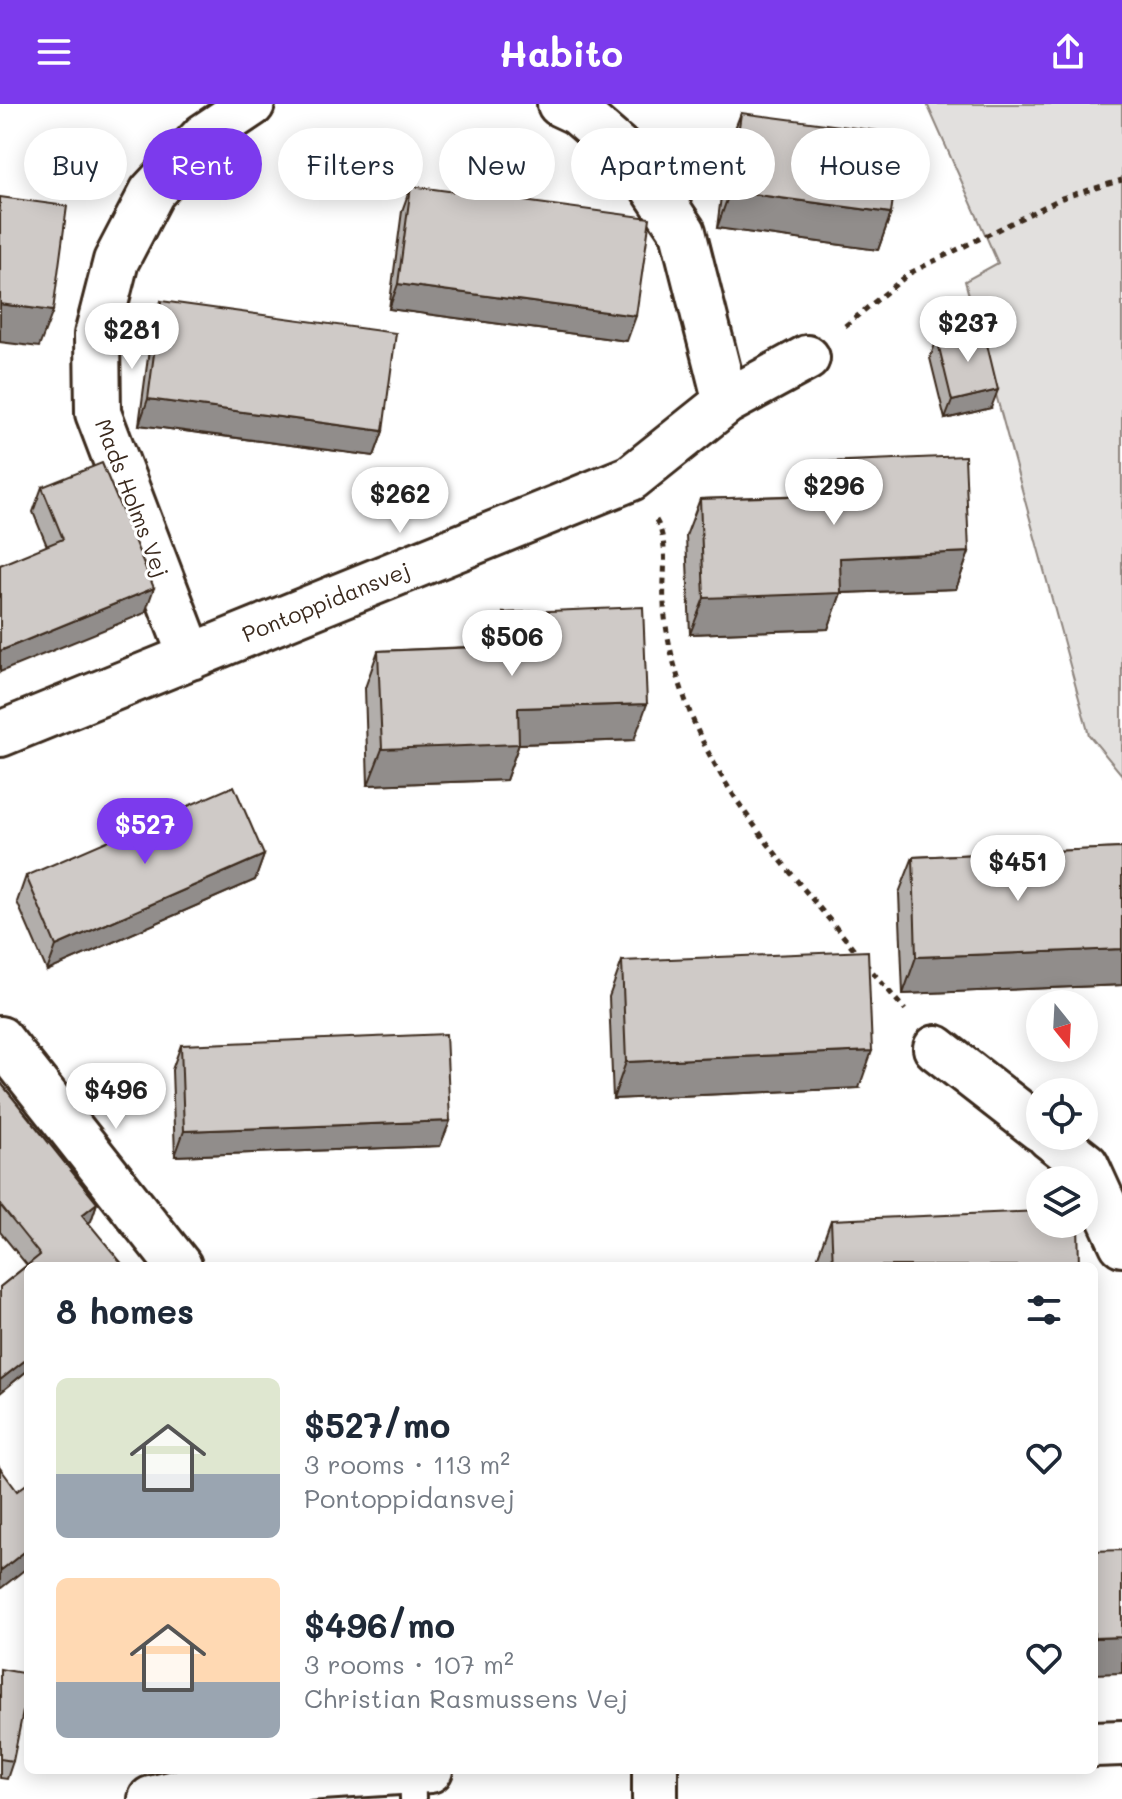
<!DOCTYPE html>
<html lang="en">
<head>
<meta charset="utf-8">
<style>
	body { margin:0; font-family:Mali,sans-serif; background:#f2f2f3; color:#1f2937; height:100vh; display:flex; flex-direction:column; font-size:30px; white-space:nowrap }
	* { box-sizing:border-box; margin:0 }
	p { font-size:26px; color:#747a83 }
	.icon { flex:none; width:44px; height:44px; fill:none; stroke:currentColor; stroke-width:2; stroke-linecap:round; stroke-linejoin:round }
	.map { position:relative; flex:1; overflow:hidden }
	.drawer { position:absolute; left:24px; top:1158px; width:1074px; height:512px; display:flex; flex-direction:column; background:#fff; border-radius:12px; box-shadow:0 4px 20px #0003 }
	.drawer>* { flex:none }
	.banner { position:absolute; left:24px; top:24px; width:1074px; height:72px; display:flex; gap:16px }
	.needle { width:52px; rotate:162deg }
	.controls { position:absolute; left:1026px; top:886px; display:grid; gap:16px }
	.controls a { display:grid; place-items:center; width:72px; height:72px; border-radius:50%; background:#fff; box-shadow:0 4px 20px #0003; font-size:40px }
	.price { position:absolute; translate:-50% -68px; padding:0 18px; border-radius:28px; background:#fff; color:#222; font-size:26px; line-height:52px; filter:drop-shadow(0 2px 4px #0008) }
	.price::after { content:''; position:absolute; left:50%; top:48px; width:24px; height:18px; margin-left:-12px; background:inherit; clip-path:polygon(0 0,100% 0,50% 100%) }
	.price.on { background:#7c3aed; color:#fff }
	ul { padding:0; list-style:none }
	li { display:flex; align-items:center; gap:24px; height:200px; padding:0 32px }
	li span { display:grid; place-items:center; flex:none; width:224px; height:160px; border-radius:12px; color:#555 }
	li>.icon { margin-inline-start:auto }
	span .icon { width:96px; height:96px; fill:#fffc; stroke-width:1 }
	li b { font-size:34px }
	h2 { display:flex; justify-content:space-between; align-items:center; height:96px; padding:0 32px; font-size:34px }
	.tag { padding:0 28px; border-radius:36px; background:#fff; box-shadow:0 4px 20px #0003; font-size:28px; line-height:72px }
	.tag.on { background:#7c3aed; color:#fff }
	header { display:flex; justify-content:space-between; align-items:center; height:104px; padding:0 32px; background:#7c3aed; color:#fff; font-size:36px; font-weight:700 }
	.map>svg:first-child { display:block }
	.green { fill:#e2e0de; stroke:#8e857e; stroke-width:2 }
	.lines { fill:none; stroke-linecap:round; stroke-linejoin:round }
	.service-casing { stroke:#3b2a1e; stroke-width:30 }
	.minor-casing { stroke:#3b2a1e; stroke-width:50 }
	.tertiary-casing { stroke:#3b2a1e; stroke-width:50 }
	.path { stroke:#3b2a1e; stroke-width:5; stroke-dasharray:6 6; stroke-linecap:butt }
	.service { stroke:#fff; stroke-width:24 }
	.minor { stroke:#fff; stroke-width:44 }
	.tertiary { stroke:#fff; stroke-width:44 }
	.wall { fill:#b2aeab; stroke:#3b2a1e; stroke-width:2 }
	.shaded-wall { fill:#918d8b; stroke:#3b2a1e; stroke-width:2 }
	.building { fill:#cfcac7; stroke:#3b2a1e; stroke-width:2 }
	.labels { text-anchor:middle; stroke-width:6; stroke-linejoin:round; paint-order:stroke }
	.street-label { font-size:22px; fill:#3b2a1e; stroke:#fff }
</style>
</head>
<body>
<header><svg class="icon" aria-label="menu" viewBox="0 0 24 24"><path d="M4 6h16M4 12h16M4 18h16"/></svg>Habito<svg class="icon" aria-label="share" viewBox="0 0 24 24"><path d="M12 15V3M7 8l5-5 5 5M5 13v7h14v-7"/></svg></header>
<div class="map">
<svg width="1122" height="1695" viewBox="0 0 1122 1695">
	<rect width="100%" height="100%" fill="#fff"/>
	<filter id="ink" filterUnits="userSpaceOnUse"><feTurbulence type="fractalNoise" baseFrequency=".0125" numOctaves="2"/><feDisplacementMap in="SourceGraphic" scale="16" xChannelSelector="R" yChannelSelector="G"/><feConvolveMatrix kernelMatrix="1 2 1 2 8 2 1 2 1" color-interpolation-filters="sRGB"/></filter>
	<g filter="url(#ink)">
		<path class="green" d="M927,0H1122V671L1089,631L965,177L998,159Z"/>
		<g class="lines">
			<g class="service-casing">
				<path id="service" d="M412,1667L413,1695"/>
			</g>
			<g class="minor-casing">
				<path id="minor" d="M560,0L577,8L638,61L683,128L726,298
					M191,553L98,309L97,231L116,157L152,88L204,32L252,0
					M0,630L631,374L726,298L807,254
					M0,935L179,1162
					M936,944L1040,1025
					M1049,1032L1086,1061L1122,1140
					M655,1695V1666"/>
			</g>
			<g class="tertiary-casing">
				<path id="tertiary" d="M1094,1640L1122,1639
					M151,1695L213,1680L430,1666"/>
			</g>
			<path class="path" d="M845,222L910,169L1062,94L1122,76
				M656,416C670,440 662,472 664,500C665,529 675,567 685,595C717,689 796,775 859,851
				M865,859L905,906"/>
			<use href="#service" class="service"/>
			<use href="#minor" class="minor"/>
			<use href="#tertiary" class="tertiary"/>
		</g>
		<path class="wall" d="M741,9L891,109L878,146L717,124L727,45Z
			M411,82L627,237L389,205L402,107Z
			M161,197L383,327L374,352L139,321L152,223Z
			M937,235L991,304L945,315L930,254Z
			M825,358L969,448L956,485L841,489L828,525L690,530L686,432L700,395L812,391Z
			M42,383L145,509L47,442L33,408Z
			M503,509L634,636L519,640L506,676L368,681L365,584L378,547L491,542Z
			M1122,744V881L903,890L899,789L913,753Z
			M264,751L255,776L47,867L17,798L26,772Z
			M622,857L859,984L613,995L609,893Z
			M181,941L450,1017L440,1042L175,1052L172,966Z
			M0,978L97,1099L91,1117L28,1162V1266L0,1289V1183L27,1161L0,1128Z
			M831,1116L1079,1162H818V1152Z
			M0,1565L13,1657L7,1675L0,1674Z"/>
		<path class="shaded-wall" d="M730,87L891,109L878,146L717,124Z
			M398,180L636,212L627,237L389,205Z
			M0,200L53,207L39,243L0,238Z
			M998,286L991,304L945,315L952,297Z
			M148,295L383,327L374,352L139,321Z
			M969,448L956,485L841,489L828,525L690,530L704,494L840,454Z
			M154,484L145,509L0,568V547Z
			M647,600L634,636L519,640L506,676L368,681L382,645L518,604Z
			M264,751L255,776L47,867L56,842Z
			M1122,845V881L903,890L916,853Z
			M872,947L859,984L613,995L626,958Z
			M450,1017L440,1042L175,1052L184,1027Z
			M97,1099L91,1117L75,1129L82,1111Z
			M28,1254V1266L0,1289V1276Z
			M28,1445V1463L0,1485V1467Z
			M1122,1533V1569L1094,1570V1534Z"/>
		<path class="building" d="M741,9L902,30L891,109L730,87Z
			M411,82L650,114L636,212L398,180Z
			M0,93L67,102L53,207L0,200Z
			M161,197L396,229L383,327L148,295Z
			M983,224L998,286L952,297L937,235Z
			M965,352L969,448L840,454L841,489L704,494L700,395L826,391L825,358Z
			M102,359L154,484L0,547V461L63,435L42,383Z
			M643,503L647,600L518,604L519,640L382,645L378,547L504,542L503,509Z
			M234,682L264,751L56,842L26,772Z
			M1122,744V845L916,853L913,753Z
			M868,847L872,947L626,958L622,857Z
			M446,930L450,1017L184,1027L181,941Z
			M0,978L97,1099L82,1111L124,1162H28V1254L0,1276V1183L40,1151L0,1101Z
			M1040,1107V1120H1078L1079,1162H833L831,1116Z
			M0,1364L17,1387L28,1379V1445L0,1467Z
			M1122,1446V1533L1094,1534V1447Z
			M0,1565L28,1570V1583L13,1657L0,1655Z"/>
	</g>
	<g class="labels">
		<g class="street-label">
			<text transform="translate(132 394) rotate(69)" y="8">Mads Holms Vej</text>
			<text transform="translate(326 498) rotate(-22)" y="8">Pontoppidansvej</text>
		</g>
	</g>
</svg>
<div class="controls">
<a><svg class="needle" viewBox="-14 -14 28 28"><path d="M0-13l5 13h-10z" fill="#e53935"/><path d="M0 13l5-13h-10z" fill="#747a83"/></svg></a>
<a><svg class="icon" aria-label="locate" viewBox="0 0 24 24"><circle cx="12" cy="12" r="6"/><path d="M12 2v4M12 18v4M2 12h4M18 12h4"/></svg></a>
<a><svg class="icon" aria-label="layers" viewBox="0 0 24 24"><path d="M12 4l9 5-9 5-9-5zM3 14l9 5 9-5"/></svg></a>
</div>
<b class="price" style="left:968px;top:260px">$237</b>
<b class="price" style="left:132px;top:267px">$281</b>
<b class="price" style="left:834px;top:423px">$296</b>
<b class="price" style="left:400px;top:431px">$262</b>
<b class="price" style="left:512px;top:574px">$506</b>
<b class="price on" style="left:145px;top:762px">$527</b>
<b class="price" style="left:1018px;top:799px">$451</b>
<b class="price" style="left:116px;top:1027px">$496</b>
<div class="banner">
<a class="tag">Buy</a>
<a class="tag on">Rent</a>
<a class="tag">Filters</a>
<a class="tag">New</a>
<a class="tag">Apartment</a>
<a class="tag">House</a>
</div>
<section class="drawer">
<h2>8 homes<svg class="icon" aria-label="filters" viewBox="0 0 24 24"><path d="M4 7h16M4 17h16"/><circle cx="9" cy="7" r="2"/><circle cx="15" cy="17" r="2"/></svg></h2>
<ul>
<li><span style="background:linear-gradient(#dfe7d0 60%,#9aa5b1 0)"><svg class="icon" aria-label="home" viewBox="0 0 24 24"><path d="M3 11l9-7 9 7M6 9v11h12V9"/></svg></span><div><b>$527/mo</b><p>3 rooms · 113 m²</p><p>Pontoppidansvej</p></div><svg class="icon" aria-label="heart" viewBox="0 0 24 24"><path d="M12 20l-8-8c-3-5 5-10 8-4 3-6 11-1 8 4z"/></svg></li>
<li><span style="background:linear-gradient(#ffd9b3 65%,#9aa5b1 0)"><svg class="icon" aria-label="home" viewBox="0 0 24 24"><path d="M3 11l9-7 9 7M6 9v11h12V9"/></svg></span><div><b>$496/mo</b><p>3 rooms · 107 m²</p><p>Christian Rasmussens Vej</p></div><svg class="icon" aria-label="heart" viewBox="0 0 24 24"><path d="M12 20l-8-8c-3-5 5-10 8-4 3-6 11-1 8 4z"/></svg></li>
</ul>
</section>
</div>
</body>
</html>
